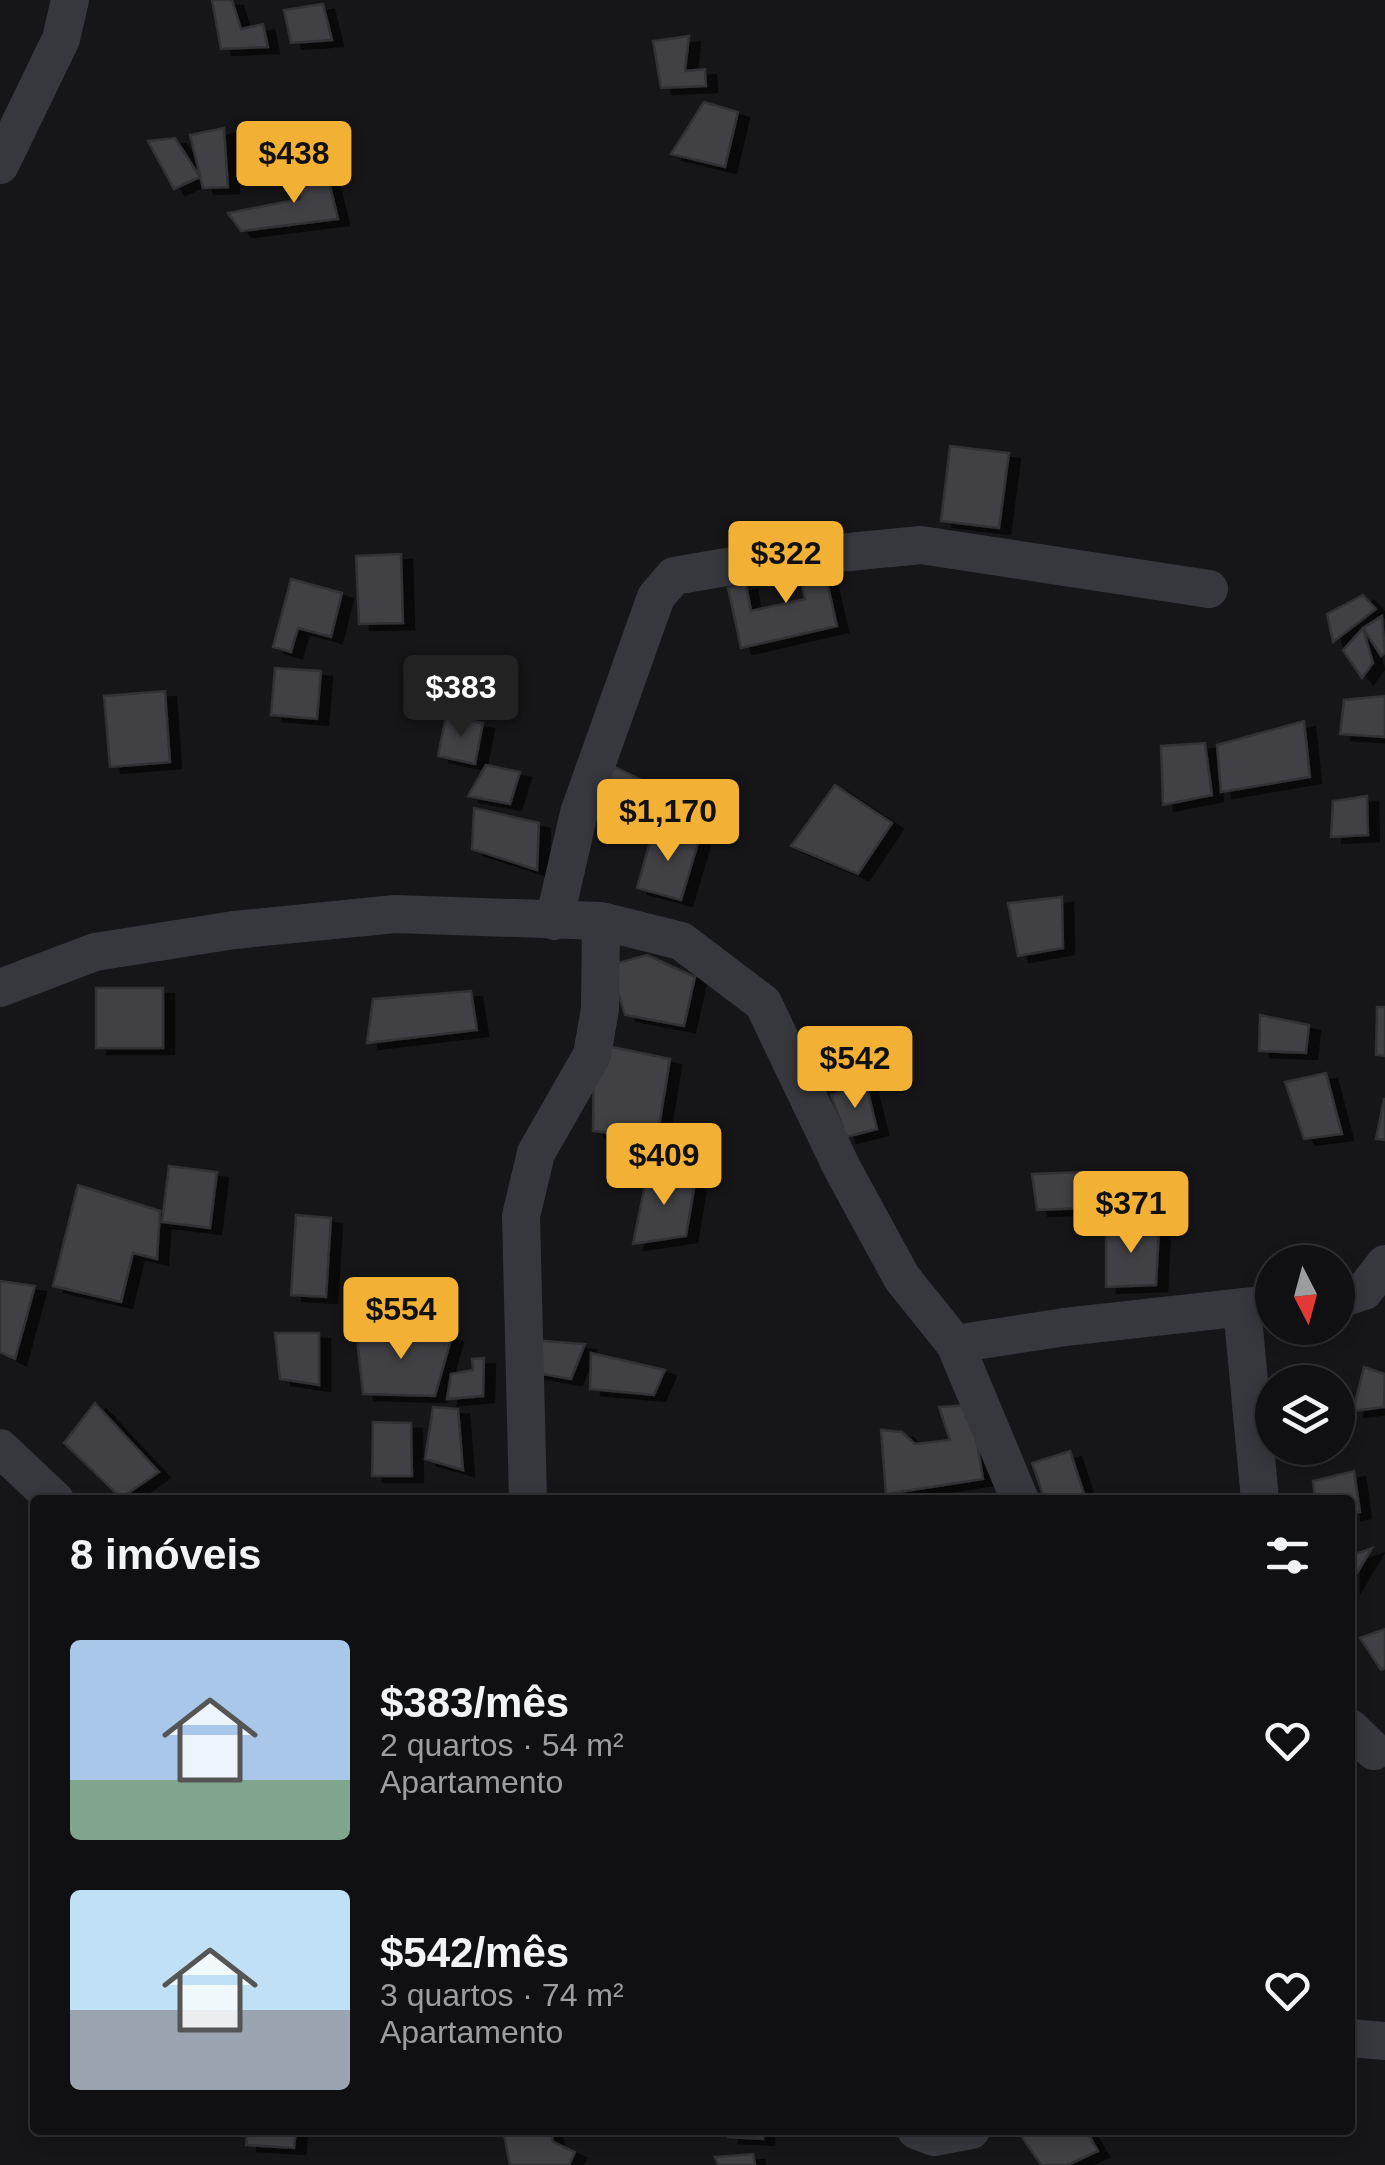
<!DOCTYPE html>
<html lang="pt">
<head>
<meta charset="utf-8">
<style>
	body { margin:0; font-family:Arial,sans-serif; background:#1e1e20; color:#f1f3f6; height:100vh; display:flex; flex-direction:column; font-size:38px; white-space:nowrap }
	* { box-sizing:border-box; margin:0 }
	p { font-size:32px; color:#9c9d9f }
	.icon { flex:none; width:55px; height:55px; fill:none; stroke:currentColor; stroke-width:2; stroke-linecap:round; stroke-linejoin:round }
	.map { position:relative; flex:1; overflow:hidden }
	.sheet { position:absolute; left:30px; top:1495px; width:1325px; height:640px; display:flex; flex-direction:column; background:#101012; border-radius:10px; box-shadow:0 5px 15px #0003,0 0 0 2px #303032 }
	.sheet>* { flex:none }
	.needle { width:65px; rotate:174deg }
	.fabs { position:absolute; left:1255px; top:1245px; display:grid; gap:20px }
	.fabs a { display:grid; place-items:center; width:100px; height:100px; border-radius:50%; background:#101012; box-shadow:0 5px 15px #0003,0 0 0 2px #303032; font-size:50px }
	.price { position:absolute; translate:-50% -85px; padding:0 22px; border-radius:10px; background:#f2b134; color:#111; font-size:32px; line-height:65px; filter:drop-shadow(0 2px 5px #0008) }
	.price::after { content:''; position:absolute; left:50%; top:60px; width:30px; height:22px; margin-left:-15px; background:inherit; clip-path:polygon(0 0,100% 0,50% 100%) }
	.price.active { background:#222; color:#fff }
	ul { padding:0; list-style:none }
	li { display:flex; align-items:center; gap:30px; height:250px; padding:0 40px }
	li span { display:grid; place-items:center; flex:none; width:280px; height:200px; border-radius:10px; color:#555 }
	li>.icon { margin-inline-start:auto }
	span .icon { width:120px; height:120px; fill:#fffc; stroke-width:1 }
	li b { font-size:42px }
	h2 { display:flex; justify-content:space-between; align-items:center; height:120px; padding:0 40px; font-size:42px }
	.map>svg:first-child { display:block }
	.building { fill:#404145; stroke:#303034; stroke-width:2.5; filter:url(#shadow) }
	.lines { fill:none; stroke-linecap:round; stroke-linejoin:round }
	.minor { stroke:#37383d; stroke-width:38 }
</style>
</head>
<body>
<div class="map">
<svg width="1385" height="2165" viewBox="0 0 1385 2165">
	<defs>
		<filter id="shadow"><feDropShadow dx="11" dy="6" stdDeviation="0" flood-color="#0009"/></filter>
	</defs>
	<rect width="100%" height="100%" fill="#161618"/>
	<path class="building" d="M212,0H232L241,29L263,24L268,47L221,49Z
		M323,4L332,40L291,43L284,10Z
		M689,36L685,71L705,69L706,86L661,88L653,41Z
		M704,102L738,112L725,167L671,154Z
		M224,128L228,187L203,188L190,135Z
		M175,138L200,177L174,189L148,141Z
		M326,169L338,219L241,231L228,213L300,199L301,172Z
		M950,446L1009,453L999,528L941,521Z
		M401,554L403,623L359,624L356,556Z
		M821,556L837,626L741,648L728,588L746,584L751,611L805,599L801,579L770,586L766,569Z
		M291,579L342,593L331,637L298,628L291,652L273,647Z
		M1363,595L1376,609L1333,642L1327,614Z
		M1382,616L1385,653L1381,656L1363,628Z
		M1363,628L1373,663L1362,678L1343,650Z
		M275,668L321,671L317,719L271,715Z
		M165,691L170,762L110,767L104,696Z
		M1385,696V737L1340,734L1344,700Z
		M446,716L483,723L475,764L438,756Z
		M1304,721L1310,777L1221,792L1217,745Z
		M1205,743L1212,795L1163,805L1161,746Z
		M486,765L520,772L510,804L468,796Z
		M613,766L650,784L633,822L594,814Z
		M835,785L892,823L858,874L791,846Z
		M1367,796L1368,835L1331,837L1333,801Z
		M474,808L539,823L537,870L472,849Z
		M654,828L699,840L681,900L637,888Z
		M1062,897L1063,948L1018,956L1008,903Z
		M647,955L695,977L684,1026L625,1015L610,965Z
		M96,988H163V1048H96Z
		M471,991L477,1030L367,1043L373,999Z
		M1377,1007H1385V1056L1376,1055Z
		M1260,1015L1309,1025L1306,1053L1259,1051Z
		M594,1043L670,1059L657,1139L593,1131Z
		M1326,1073L1342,1134L1304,1139L1285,1082Z
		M866,1084L877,1129L846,1137L831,1095Z
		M1384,1099H1385V1140L1376,1139Z
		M169,1166L217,1172L210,1228L162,1222Z
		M648,1170L695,1183L686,1236L633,1244Z
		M1085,1172L1086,1208L1037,1210L1032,1174Z
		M78,1185L160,1211L157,1259L133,1253L121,1302L53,1286Z
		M296,1215L331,1218L326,1297L291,1295Z
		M1106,1224L1159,1230L1156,1285L1106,1287Z
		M0,1281L35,1286L15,1359L0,1352Z
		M356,1329L452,1336L435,1396L363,1394Z
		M275,1333H319V1385L280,1379Z
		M533,1340L585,1344L571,1379L531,1372Z
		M591,1353L665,1370L654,1395L590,1389Z
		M484,1358L483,1396L447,1399L451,1374L473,1370L472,1359Z
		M1364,1367L1385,1374L1384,1407L1353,1411Z
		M95,1403L159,1472L121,1498L64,1443Z
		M971,1405L983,1479L886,1494L881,1430L902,1432L915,1444L950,1440L939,1407Z
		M433,1407L458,1409L463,1470L425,1459Z
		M373,1422L411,1423L412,1476H372Z
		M1070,1451L1086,1500H1045L1032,1463Z
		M1354,1471L1360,1512L1350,1514V1500H1315L1313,1481Z
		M1372,1548L1350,1585V1556Z
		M1385,1629V1668L1381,1670L1360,1638Z
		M248,2130H296L294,2148L246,2145Z
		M503,2130H551L553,2142L575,2152L569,2165H510Z
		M728,2130H763V2139L728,2137Z
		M1086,2130L1098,2151L1068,2165H1041L1018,2131Z
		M753,2154L755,2165H718L715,2157Z"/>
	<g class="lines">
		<path class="minor" d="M0,165L61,39L70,0
			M554,921L579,813L656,597L674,576L767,560L921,545L1209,589
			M0,988L95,952L234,930L395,914L601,921L681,941L763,1003L842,1168L902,1278L955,1344L1020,1500
			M1338,1299L1364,1291L1385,1264
			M1242,1307L1260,1500
			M955,1344L1065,1327L1272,1304
			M0,1448L55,1500
			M528,1500L521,1216L536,1153L592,1055L600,1009L601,921
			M1350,1728L1374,1751
			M1350,2038L1385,2041
			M916,2130L934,2137L971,2130"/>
	</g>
</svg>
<div class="fabs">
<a><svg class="needle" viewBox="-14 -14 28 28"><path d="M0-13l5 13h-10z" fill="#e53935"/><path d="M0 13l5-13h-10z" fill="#9c9d9f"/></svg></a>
<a><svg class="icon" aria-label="layers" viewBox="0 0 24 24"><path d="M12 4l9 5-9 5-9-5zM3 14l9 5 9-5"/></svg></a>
</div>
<b class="price" style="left:294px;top:206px">$438</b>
<b class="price" style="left:786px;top:606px">$322</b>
<b class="price active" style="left:461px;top:740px">$383</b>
<b class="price" style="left:668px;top:864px">$1,170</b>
<b class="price" style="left:855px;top:1111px">$542</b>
<b class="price" style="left:664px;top:1208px">$409</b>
<b class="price" style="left:1131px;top:1256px">$371</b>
<b class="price" style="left:401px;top:1362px">$554</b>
<section class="sheet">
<h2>8 imóveis<svg class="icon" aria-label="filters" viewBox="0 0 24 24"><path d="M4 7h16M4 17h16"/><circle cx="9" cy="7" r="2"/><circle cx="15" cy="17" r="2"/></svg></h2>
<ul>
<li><span style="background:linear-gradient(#a9c7e8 70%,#7fa58c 0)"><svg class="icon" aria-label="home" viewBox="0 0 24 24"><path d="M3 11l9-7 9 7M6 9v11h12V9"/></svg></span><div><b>$383/mês</b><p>2 quartos · 54 m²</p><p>Apartamento</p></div><svg class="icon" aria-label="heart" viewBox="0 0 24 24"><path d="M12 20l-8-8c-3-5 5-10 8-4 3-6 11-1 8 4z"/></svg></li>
<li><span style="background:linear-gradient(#bfe0f5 60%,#9aa5b1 0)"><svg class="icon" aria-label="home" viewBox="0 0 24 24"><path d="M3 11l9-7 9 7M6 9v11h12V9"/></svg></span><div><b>$542/mês</b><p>3 quartos · 74 m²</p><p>Apartamento</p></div><svg class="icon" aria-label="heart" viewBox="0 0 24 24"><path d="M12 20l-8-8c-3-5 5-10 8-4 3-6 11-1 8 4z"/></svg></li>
</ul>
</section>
</div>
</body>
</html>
